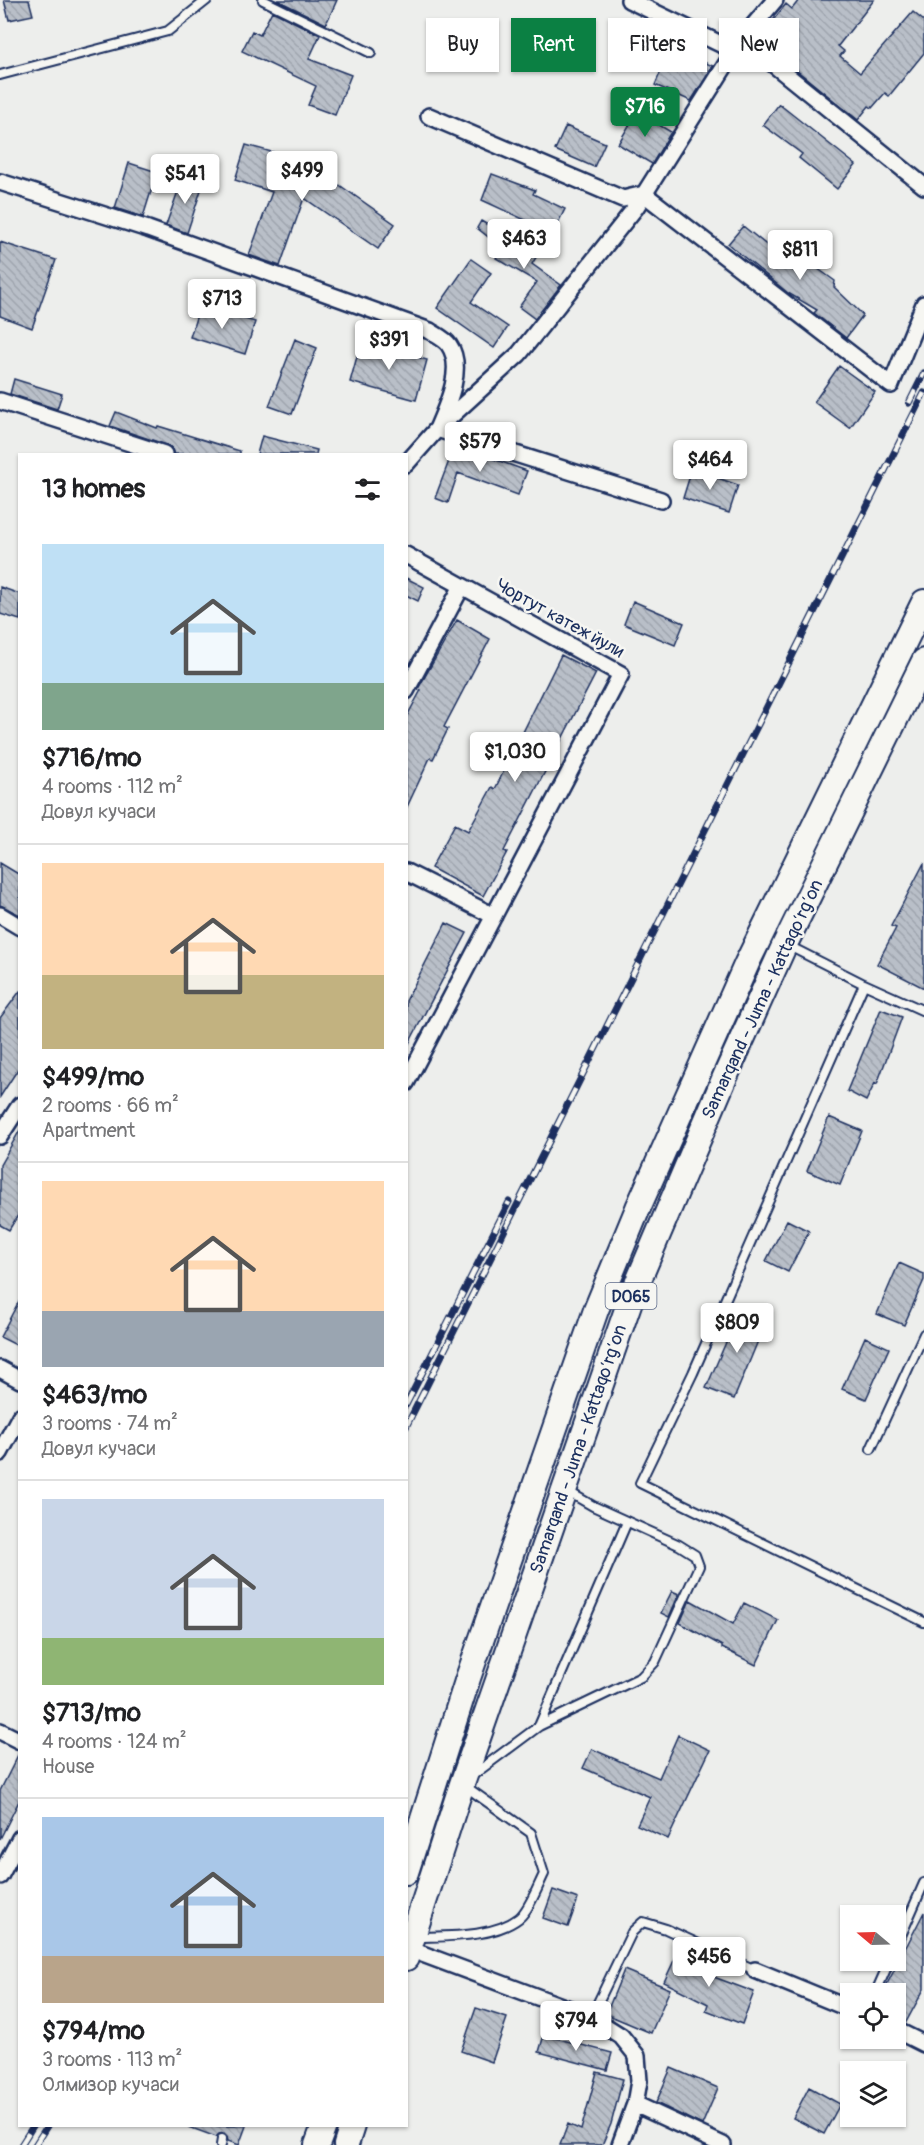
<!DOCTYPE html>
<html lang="en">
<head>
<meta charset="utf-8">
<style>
	body { margin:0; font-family:Pangolin,sans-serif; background:#f6f6f6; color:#202124; height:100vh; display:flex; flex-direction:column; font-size:22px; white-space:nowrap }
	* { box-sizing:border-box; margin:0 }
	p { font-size:20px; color:#757577 }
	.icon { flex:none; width:33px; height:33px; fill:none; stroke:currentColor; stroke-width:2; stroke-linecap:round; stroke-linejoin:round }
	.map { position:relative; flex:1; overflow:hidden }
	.side { position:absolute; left:18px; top:453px; width:390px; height:1674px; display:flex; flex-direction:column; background:#fff; border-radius:0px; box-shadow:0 2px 4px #0004 }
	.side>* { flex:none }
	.hud { position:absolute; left:426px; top:18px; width:408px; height:54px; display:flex; gap:12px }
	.needle { width:39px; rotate:289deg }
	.controls { position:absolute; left:840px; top:1905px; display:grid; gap:12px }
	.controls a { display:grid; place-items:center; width:66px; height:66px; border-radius:0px; background:#fff; box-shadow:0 2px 4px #0004; font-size:30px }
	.price { position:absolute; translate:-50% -51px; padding:0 14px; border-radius:6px; background:#fff; color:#222; font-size:20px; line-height:39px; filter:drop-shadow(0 2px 3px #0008) }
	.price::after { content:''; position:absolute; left:50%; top:36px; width:18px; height:14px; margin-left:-9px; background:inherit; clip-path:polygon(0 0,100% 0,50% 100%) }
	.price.active { background:#0b8043; color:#fff }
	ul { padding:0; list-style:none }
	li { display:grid; align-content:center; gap:12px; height:318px; padding:0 24px }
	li+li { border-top:2px solid #e0e0e0 }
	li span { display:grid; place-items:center; height:186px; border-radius:0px; color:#555 }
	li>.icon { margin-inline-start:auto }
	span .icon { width:108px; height:108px; fill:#fffc; stroke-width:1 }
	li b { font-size:26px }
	h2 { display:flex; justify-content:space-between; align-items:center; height:72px; padding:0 24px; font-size:26px }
	.tag { padding:0 21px; border-radius:0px; background:#fff; box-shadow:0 2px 4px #0004; font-size:21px; line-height:54px }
	.tag.active { background:#0b8043; color:#fff }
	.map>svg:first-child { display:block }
	.building { fill:url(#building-back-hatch); stroke:#1b2f5e; stroke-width:1.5 }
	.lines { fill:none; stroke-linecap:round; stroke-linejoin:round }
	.lane-casing { stroke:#1b2f5e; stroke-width:12 }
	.street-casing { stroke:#1b2f5e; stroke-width:20 }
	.primary-casing { stroke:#1b2f5e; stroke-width:28 }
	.lane { stroke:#f6f6f2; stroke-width:8 }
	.street { stroke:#f6f6f2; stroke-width:15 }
	.primary { stroke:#f6f6f2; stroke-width:24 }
	.rail-casing { stroke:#1b2f5e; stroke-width:7 }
	.rail { stroke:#f6f6f2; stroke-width:4.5; stroke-dasharray:14; stroke-linecap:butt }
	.labels { text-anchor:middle; stroke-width:5; stroke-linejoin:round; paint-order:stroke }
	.shield { fill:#f6f6f2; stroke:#5d6b8a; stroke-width:1.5 }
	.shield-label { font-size:16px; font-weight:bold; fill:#1b2f5e }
	.street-label { font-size:18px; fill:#1b2f5e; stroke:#f6f6f2 }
</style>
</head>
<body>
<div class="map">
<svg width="924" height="2145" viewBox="0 0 924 2145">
	<defs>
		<pattern id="building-back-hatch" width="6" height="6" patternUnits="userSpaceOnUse" patternTransform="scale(1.5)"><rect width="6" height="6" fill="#b9bfc8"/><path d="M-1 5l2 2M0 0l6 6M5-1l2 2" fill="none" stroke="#9ea4ae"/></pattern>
	</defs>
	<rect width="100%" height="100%" fill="#edeeec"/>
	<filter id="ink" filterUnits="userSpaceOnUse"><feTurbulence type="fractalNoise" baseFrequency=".0167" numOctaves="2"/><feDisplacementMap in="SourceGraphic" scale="12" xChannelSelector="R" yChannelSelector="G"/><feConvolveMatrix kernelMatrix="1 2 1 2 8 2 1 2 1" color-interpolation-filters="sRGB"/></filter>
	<g filter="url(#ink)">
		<path class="building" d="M4,0H29L33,15L9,20Z
			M277,0H337L326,24Z
			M799,0H874L838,46L844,51L840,56L860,73L913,12L924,21V53L889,96L885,93L872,108L869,106L858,120L758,39L786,4L792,9Z
			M272,11L320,35L309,59L351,75L335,115L308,105L316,86L242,51L252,31L260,35Z
			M671,48L713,66L691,101L655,85Z
			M779,104L856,165L837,189L799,158L802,154L763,125Z
			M637,112L671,132L652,164L618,144Z
			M566,126L605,143L594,167L555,150Z
			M246,145L330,168L328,177L395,224L378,249L304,198L280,266L249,255L272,192L235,180Z
			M129,163L157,172L143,217L115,208Z
			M492,174L535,190L533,194L565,209L553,233L482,200Z
			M183,177L203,184L187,233L166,225Z
			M481,221L538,254L532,264L561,285L535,319L519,307L537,282L496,258L502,248L477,228Z
			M743,226L785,260L792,250L835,281L834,287L863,315L846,338L814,313L817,310L788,293L728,244Z
			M0,242L56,260L32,328L0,316Z
			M471,259L491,273L471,302L508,327L494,348L437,308Z
			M200,305L255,322L245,354L190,337Z
			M295,339L317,348L292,414L269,406Z
			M361,342L427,360L416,400L350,382Z
			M839,366L875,392L850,428L814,402Z
			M14,379L62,394L57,409L10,394Z
			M116,412L157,428L158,426L240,451V454H173L172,448L167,445L110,426Z
			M262,436L317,450L316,454H257Z
			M455,445L527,471L518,495L458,473L448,503L435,498Z
			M692,469L738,485L729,513L683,498Z
			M406,578L424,587L418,601L406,595Z
			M0,587L20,594V620L0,614Z
			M633,601L684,623L675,645L624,624Z
			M457,620L490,639L444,727L448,729L433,759L430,758L406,809V718L421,690L418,689Z
			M561,655L596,673L504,851L507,852L483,896L431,868L455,824L468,831L492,787L495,789Z
			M0,863L20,875V915L0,905Z
			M924,863V988L877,964L896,928L891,926Z
			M446,923L467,933L406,1049V1001Z
			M20,991V1066L0,1097V1018Z
			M881,1009L902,1017L877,1084L875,1083L866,1101L847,1091Z
			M829,1117L862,1131L840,1185L807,1171Z
			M20,1130V1212L9,1230L0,1225V1165Z
			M787,1220L809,1231L788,1272L766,1261Z
			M899,1263L924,1274V1280L904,1325L877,1314Z
			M20,1299V1347L0,1337Z
			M741,1308L767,1319L734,1399L706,1388Z
			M865,1337L889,1348L866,1399L842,1389Z
			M672,1591L679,1594L669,1617L661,1613Z
			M690,1600L733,1624L744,1603L778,1620L756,1665L722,1648V1646L680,1623Z
			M678,1735L710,1750L668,1839L637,1825L650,1797L583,1768L592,1749L659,1778Z
			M20,1751V1799L0,1839V1791Z
			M553,1890L578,1899L568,1927L543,1918Z
			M924,1912V1989L905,2024L896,2019V1994H882Z
			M678,1952L717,1971L714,1977L754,1992L742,2024L706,2010L708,2004L664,1982Z
			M624,1970L670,1989L651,2033L606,2014Z
			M476,2008L507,2018L492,2062L461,2051Z
			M544,2035L612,2053L607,2070L539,2052Z
			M671,2068L718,2088L702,2125L656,2103Z
			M597,2072L623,2079L611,2124L602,2145H560L568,2124L581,2130Z
			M809,2087L840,2104L824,2134L793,2118Z
			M189,2126H246L239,2145L228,2141L227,2136L224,2133L219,2134L216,2137L189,2127Z"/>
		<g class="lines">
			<g class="lane-casing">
				<path id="lane" d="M263,0L371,53
					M0,75L168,31L207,0
					M789,946L864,984L924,1011
					M864,984L693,1373L640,1483L924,1622
					M871,1449L924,1334
					M539,1726L627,1522
					M473,1775L539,1726L641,1677L655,1662L699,1566L695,1555L679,1545L593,1506L567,1491
					M418,1937C448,1936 493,1938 519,1918C529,1910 538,1886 544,1874L531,1833L465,1786
					M896,1947L924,1883
					M875,1994L890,1960
					M591,2017L632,1932L643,1922L666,1929L755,1970
					M221,2145L222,2139"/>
			</g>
			<g class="street-casing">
				<path id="street" d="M629,0L735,51
					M742,39L924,186
					M429,116L623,199L644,194L891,385L924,304
					M0,182L148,229L430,331C436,335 445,339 449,345C465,368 447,406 437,429L661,500
					M0,401L164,454
					M406,464L437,429L519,354L636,207L742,39L775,0
					M406,555L621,674L406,1083
					M406,691L462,586
					M406,872L494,916
					M0,915L20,927
					M0,1136L20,1105
					M0,1369L20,1380
					M0,1453L20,1416
					M0,1731L20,1741
					M0,1876L20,1838
					M409,1949L591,2017L621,2036L637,2056L639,2081L635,2104L620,2145
					M755,1970L850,2009
					M896,2030L924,2044
					M635,2104L723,2145"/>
			</g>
			<g class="primary-casing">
				<path id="primary" d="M406,1872L468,1678L596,1310L638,1208L747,963L924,602
					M406,1958L462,1784L631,1298L725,1077L785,944L924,661
					M317,2145L324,2126
					M346,2145L352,2126"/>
			</g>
			<use href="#lane" class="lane"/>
			<use href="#street" class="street"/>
			<use href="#primary" class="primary"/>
			<g class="rail-casing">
				<path id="rail" d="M909,403L924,373
					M406,1405L509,1202
					M406,1427L924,393
					M21,2145L33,2126
					M35,2145L47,2126"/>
			</g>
			<use href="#rail" class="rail"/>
		</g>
	</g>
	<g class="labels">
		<rect class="shield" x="605.5" y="1283" width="51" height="26" rx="4.5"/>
		<g class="shield-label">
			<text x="631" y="1302">D065</text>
		</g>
		<g class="street-label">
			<text transform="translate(560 618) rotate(29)" y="6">Чортут катеж йули</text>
			<text transform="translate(762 999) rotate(-65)" y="6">Samarqand - Juma - Kattaqo‘rg‘on</text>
			<text transform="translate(578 1449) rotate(-71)" y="6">Samarqand - Juma - Kattaqo‘rg‘on</text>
		</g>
	</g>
</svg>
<div class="controls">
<a><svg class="needle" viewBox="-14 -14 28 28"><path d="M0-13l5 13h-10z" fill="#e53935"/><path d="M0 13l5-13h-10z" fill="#757577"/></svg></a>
<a><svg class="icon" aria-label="locate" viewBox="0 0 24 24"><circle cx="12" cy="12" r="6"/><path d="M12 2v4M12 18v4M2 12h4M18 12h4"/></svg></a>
<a><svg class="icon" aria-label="layers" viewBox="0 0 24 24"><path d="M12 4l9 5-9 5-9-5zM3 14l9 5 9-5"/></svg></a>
</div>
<b class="price active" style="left:645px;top:138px">$716</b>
<b class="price" style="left:302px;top:202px">$499</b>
<b class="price" style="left:185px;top:205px">$541</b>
<b class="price" style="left:524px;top:270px">$463</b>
<b class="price" style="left:800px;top:281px">$811</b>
<b class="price" style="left:222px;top:330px">$713</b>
<b class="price" style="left:389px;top:371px">$391</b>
<b class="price" style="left:480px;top:473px">$579</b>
<b class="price" style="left:710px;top:491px">$464</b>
<b class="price" style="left:515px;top:783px">$1,030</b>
<b class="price" style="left:737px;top:1354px">$809</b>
<b class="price" style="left:709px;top:1988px">$456</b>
<b class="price" style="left:576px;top:2052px">$794</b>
<div class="hud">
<a class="tag">Buy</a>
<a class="tag active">Rent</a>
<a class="tag">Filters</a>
<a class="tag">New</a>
</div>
<section class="side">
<h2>13 homes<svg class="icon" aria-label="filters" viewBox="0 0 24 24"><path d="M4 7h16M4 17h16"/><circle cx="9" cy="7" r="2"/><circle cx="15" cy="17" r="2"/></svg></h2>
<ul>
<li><span style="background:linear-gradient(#bfe0f5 75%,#7fa58c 0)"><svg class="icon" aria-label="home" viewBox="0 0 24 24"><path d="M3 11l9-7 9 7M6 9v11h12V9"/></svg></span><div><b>$716/mo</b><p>4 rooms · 112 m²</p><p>Довул кучаси</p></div></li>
<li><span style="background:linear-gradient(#ffd9b3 60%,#c2b280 0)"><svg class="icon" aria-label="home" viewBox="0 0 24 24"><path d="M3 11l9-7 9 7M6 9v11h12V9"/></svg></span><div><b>$499/mo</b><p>2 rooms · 66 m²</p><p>Apartment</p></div></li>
<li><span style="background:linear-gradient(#ffd9b3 70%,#9aa5b1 0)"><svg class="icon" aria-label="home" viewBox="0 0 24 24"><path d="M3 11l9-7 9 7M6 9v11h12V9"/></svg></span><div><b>$463/mo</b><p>3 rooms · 74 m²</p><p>Довул кучаси</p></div></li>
<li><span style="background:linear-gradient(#c9d6e8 75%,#8fb573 0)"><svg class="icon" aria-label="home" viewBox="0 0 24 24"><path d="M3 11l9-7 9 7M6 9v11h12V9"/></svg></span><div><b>$713/mo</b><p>4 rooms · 124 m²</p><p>House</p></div></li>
<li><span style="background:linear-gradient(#a9c7e8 75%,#b9a48a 0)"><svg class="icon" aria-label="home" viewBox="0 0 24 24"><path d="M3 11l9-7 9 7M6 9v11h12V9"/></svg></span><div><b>$794/mo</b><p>3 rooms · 113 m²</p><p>Олмизор кучаси</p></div></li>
</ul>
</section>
</div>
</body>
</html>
